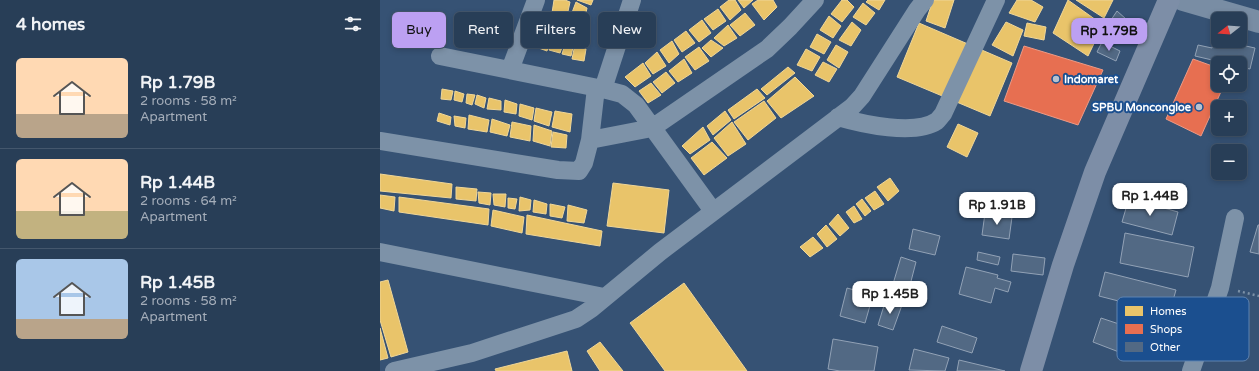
<!DOCTYPE html>
<html lang="en">
<head>
<meta charset="utf-8">
<style>
	body { margin:0; font-family:"Varela Round",sans-serif; background:#30455d; color:#f1f3f6; height:100vh; display:flex; flex-direction:column; font-size:15px; white-space:nowrap }
	* { box-sizing:border-box; margin:0 }
	p { font-size:13px; color:#a5aeba }
	.icon { flex:none; width:22px; height:22px; fill:none; stroke:currentColor; stroke-width:2; stroke-linecap:round; stroke-linejoin:round }
	.map { position:relative; flex:1; overflow:hidden }
	.sheet { display:flex; flex-direction:column; background:#283e57; width:380px }
	.sheet>* { flex:none }
	.top-card { position:absolute; left:12px; top:12px; width:380px; height:36px; display:flex; gap:8px }
	.needle { width:26px; rotate:253deg }
	.fabs { position:absolute; left:831px; top:12px; display:grid; gap:8px }
	.fabs a { display:grid; place-items:center; width:36px; height:36px; border-radius:6px; background:#283e57; box-shadow:0 2px 6px #0003,0 0 0 1px #44576d; font-size:20px }
	.price { position:absolute; translate:-50% -34px; padding:0 9px; border-radius:8px; background:#fff; color:#222; font-size:13px; line-height:26px; filter:drop-shadow(0 1px 2px #0008) }
	.price::after { content:''; position:absolute; left:50%; top:24px; width:12px; height:9px; margin-left:-6px; background:inherit; clip-path:polygon(0 0,100% 0,50% 100%) }
	.price.active { background:#bca0f2; color:#111 }
	ul { padding:0; list-style:none }
	li { display:flex; align-items:center; gap:12px; height:100px; padding:0 16px }
	li+li { border-top:1px solid #44576d }
	li span { display:grid; place-items:center; flex:none; width:112px; height:80px; border-radius:6px; color:#555 }
	li>.icon { margin-inline-start:auto }
	span .icon { width:48px; height:48px; fill:#fffc; stroke-width:1 }
	li b { font-size:17px }
	h2 { display:flex; justify-content:space-between; align-items:center; height:48px; padding:0 16px; font-size:17px }
	.tag { padding:0 14px; border-radius:6px; background:#283e57; box-shadow:0 2px 6px #0003,0 0 0 1px #44576d; font-size:14px; line-height:36px }
	.tag.active { background:#bca0f2; color:#111 }
	main { display:flex; flex:1; min-height:0 }
	.map>svg:first-child { display:block }
	.homes { fill:#e9c46a; stroke:#f0d697 }
	.shops { fill:#e76f51; stroke:#ee9a85 }
	.building { fill:#526984; stroke:#92a2b6 }
	.lines { fill:none; stroke-linecap:round; stroke-linejoin:round }
	.path { stroke:#7d92a8; stroke-width:2.5; stroke-dasharray:2 3; stroke-linecap:butt }
	.street { stroke:#7d92a8; stroke-width:18 }
	.secondary { stroke:#798da4; stroke-width:22 }
	.primary { stroke:#7d8ea7; stroke-width:22 }
	.poi-dot { fill:#b9c2ce; stroke:#1b4f8f; stroke-width:1.5 }
	.labels { text-anchor:middle; stroke-width:4; stroke-linejoin:round; paint-order:stroke }
	.poi-label { font-size:11px; font-weight:bold; fill:#fff; stroke:#1b4f8f; text-anchor:start }
	.key { fill:#1b4f8f; stroke:#5f84b1; stroke-width:1 }
	.key-label { font-size:11px; fill:#fff }
</style>
</head>
<body>
<main>
<section class="sheet">
<h2>4 homes<svg class="icon" aria-label="filters" viewBox="0 0 24 24"><path d="M4 7h16M4 17h16"/><circle cx="9" cy="7" r="2"/><circle cx="15" cy="17" r="2"/></svg></h2>
<ul>
<li><span style="background:linear-gradient(#ffd9b3 70%,#b9a48a 0)"><svg class="icon" aria-label="home" viewBox="0 0 24 24"><path d="M3 11l9-7 9 7M6 9v11h12V9"/></svg></span><div><b>Rp 1.79B</b><p>2 rooms · 58 m²</p><p>Apartment</p></div></li>
<li><span style="background:linear-gradient(#ffd9b3 65%,#c2b280 0)"><svg class="icon" aria-label="home" viewBox="0 0 24 24"><path d="M3 11l9-7 9 7M6 9v11h12V9"/></svg></span><div><b>Rp 1.44B</b><p>2 rooms · 64 m²</p><p>Apartment</p></div></li>
<li><span style="background:linear-gradient(#a9c7e8 75%,#b9a48a 0)"><svg class="icon" aria-label="home" viewBox="0 0 24 24"><path d="M3 11l9-7 9 7M6 9v11h12V9"/></svg></span><div><b>Rp 1.45B</b><p>2 rooms · 58 m²</p><p>Apartment</p></div></li>
</ul>
</section>
<div class="map">
<svg width="879" height="371" viewBox="0 0 879 371">
	<rect width="100%" height="100%" fill="#365274"/>
	<path class="homes" d="M174,0H185L190,2L187,16L172,13Z
		M197,0H213L211,5Z
		M349,0H355L361,10L350,20L340,7Z
		M358,0H373L364,8Z
		M378,0H393L397,7L384,20L372,4Z
		M462,0H467L474,7L462,22L451,14Z
		M488,0H505L499,10L486,2Z
		M553,0H574L565,28L546,21Z
		M637,0H651L663,7L655,22L629,13Z
		M688,0L723,25L708,56L673,33Z
		M696,0H733L724,18Z
		M196,2L207,8L204,23L190,18Z
		M483,3L495,13L486,25L473,17Z
		M338,9L346,21L333,30L324,19Z
		M365,13L375,25L360,36L350,25Z
		M171,15L186,19L182,35L165,30Z
		M449,16L461,26L453,38L440,30Z
		M188,20L203,25L201,41L186,37Z
		M322,20L331,33L319,42L309,30Z
		M472,22L481,30L471,46L459,40Z
		M626,22L643,30L633,56L612,45Z
		M89,23L99,28L96,39L85,36Z
		M539,23L632,63L610,116L517,77Z
		M647,23L666,27L664,40L644,36Z
		M348,25L357,38L344,46L334,38Z
		M101,28L113,31L111,43L99,40Z
		M306,31L315,43L302,52L294,40Z
		M156,32L171,36L167,51L153,46Z
		M437,34L451,42L444,54L430,47Z
		M173,35L185,39L180,53L169,50Z
		M331,40L343,48L331,57L322,48Z
		M186,41L194,43L191,56L182,54Z
		M292,41L299,54L289,63L280,50Z
		M195,44L206,49L204,61L192,59Z
		M456,45L468,52L459,68L447,60Z
		M319,47L329,61L315,70L305,57Z
		M426,49L440,57L432,71L417,65Z
		M277,52L286,66L273,74L265,63Z
		M304,59L312,73L298,82L289,71Z
		M443,62L457,69L449,82L435,75Z
		M263,63L271,76L255,87L245,77Z
		M408,67L415,73L387,95L381,89Z
		M286,72L295,83L282,93L273,82Z
		M415,77L434,96L401,118L387,101Z
		M271,83L281,95L268,103L259,91Z
		M62,89L73,91L71,100L61,99Z
		M377,89L385,98L354,119L348,110Z
		M75,91L84,94L82,102L74,100Z
		M87,94L95,95L92,105L86,103Z
		M97,95L106,98L104,108L95,104Z
		M109,98L121,101V110L107,109Z
		M125,100L137,104L136,114L124,112Z
		M384,101L396,118L368,140L354,122Z
		M140,104L154,108L152,120L139,116Z
		M156,108L172,112L169,126L154,121Z
		M175,111L192,114L190,132L172,127Z
		M345,111L351,120L333,135L327,126Z
		M59,113L71,117L70,125L57,121Z
		M89,115L109,120L107,132L88,129Z
		M74,116L86,118L85,128L75,126Z
		M112,119L130,125L127,136L110,132Z
		M132,122L151,126L150,141L130,137Z
		M352,122L366,144L348,156L334,138Z
		M578,124L598,133L587,157L567,147Z
		M154,125L172,131L170,146L153,141Z
		M323,127L330,140L310,154L302,146Z
		M173,132L187,135L186,148L171,147Z
		M332,142L347,158L324,175L311,158Z
		M0,174L72,184L71,198L0,191Z
		M510,178L519,191L508,201L497,187Z
		M233,183L289,190L284,233L227,226Z
		M76,187L97,189L96,201L76,199Z
		M495,191L504,204L494,210L485,198Z
		M98,192L111,193L110,205L99,203Z
		M113,194H126L125,207L114,205Z
		M0,195L15,197L14,211L0,208Z
		M19,197L109,209L108,225L19,212Z
		M140,197L151,200L150,210L139,211Z
		M128,198L137,199L135,209L128,208Z
		M482,199L491,211L485,216L476,204Z
		M154,200L167,204L166,214L153,212Z
		M170,204L185,207L182,218L170,216Z
		M188,205L207,210L204,223L187,221Z
		M474,206L482,219L474,223L466,212Z
		M113,210L144,217L142,233L111,226Z
		M458,214L469,228L460,236L449,224Z
		M147,215L222,231L220,246L146,234Z
		M446,225L457,239L447,247L437,234Z
		M433,237L443,248L430,257L420,247Z
		M8,280L28,352L11,357L0,320V282Z
		M304,283L367,371H285L250,323Z
		M0,328L8,358L0,360Z
		M220,342L243,371H220L207,351Z
		M187,351L192,371H116L115,369Z"/>
	<path class="shops" d="M644,46L723,70L698,125L624,101Z
		M813,59L838,68V85H844L821,136L786,119Z"/>
	<path class="building" d="M737,11L746,19L740,27L731,20Z
		M834,39L838,40V41H843L875,48L870,69L860,67V63H845L815,56L818,45L832,48Z
		M722,42L740,51L736,61L717,52Z
		M749,198L798,212L792,235L742,222Z
		M605,213L632,217L629,239L602,235Z
		M878,225H879V254L870,252Z
		M533,229L560,236L555,255L529,249Z
		M745,233L814,247L808,277L740,263Z
		M598,252L620,257L618,265L597,260Z
		M633,254L665,258L663,275L631,271Z
		M521,257L536,262L529,289L513,284Z
		M586,267L618,275L617,278L631,282L628,292L615,288L611,303L579,294Z
		M725,272L796,290L789,314L719,296Z
		M467,288L493,295L485,323L460,316Z
		M506,299L522,305L513,330L498,325Z
		M754,311L776,320L765,350L743,342L739,352L713,342L721,318L748,327Z
		M562,326L597,338L592,353L557,342Z
		M453,339L498,347L494,371H460L448,369Z
		M534,349L569,358L565,371L529,370Z
		M579,360L625,371H577Z"/>
	<g class="lines">
		<path class="path" d="M858,291L879,296"/>
		<path class="street" d="M60,56L223,89L242,94L256,105L333,211
			M130,70L156,0
			M223,89L252,0
			M458,117C482,124 535,136 557,121C559,119 561,116 563,114L616,0
			M210,140L216,88
			M0,141L178,170L199,171L204,163L210,140L272,128L387,49L410,27L435,0
			M0,252L224,297
			M14,371L92,353L196,319L211,309L280,252L472,107L482,96L537,10L545,0
			M811,371L840,288L855,218"/>
		<path class="secondary" d="M803,0L879,22"/>
		<path class="primary" d="M651,371L683,265L715,172L789,0"/>
	</g>
	<g class="poi-dot">
		<circle cx="676" cy="79" r="4"/>
		<circle cx="819" cy="107" r="4"/>
	</g>
	<g class="labels">
		<g class="poi-label">
			<text x="684" y="83">Indomaret</text>
			<text x="811" y="111" text-anchor="end">SPBU Moncongloe</text>
		</g>
	</g>
	<rect x="737" y="297" width="132" height="64" rx="6" class="key"/>
	<rect x="745" y="306" width="18" height="10" fill="#e9c46a"/>
	<rect x="745" y="324" width="18" height="10" fill="#e76f51"/>
	<rect x="745" y="342" width="18" height="10" fill="#526984"/>
	<g class="key-label">
		<text x="770" y="315">Homes</text>
		<text x="770" y="333">Shops</text>
		<text x="770" y="351">Other</text>
	</g>
</svg>
<div class="fabs">
<a><svg class="needle" viewBox="-14 -14 28 28"><path d="M0-13l5 13h-10z" fill="#e53935"/><path d="M0 13l5-13h-10z" fill="#a5aeba"/></svg></a>
<a><svg class="icon" aria-label="locate" viewBox="0 0 24 24"><circle cx="12" cy="12" r="6"/><path d="M12 2v4M12 18v4M2 12h4M18 12h4"/></svg></a>
<a>+</a>
<a>−</a>
</div>
<b class="price active" style="left:729px;top:52px">Rp 1.79B</b>
<b class="price" style="left:770px;top:217px">Rp 1.44B</b>
<b class="price" style="left:617px;top:226px">Rp 1.91B</b>
<b class="price" style="left:510px;top:315px">Rp 1.45B</b>
<div class="top-card">
<a class="tag active">Buy</a>
<a class="tag">Rent</a>
<a class="tag">Filters</a>
<a class="tag">New</a>
</div>
</div>
</main>
</body>
</html>
